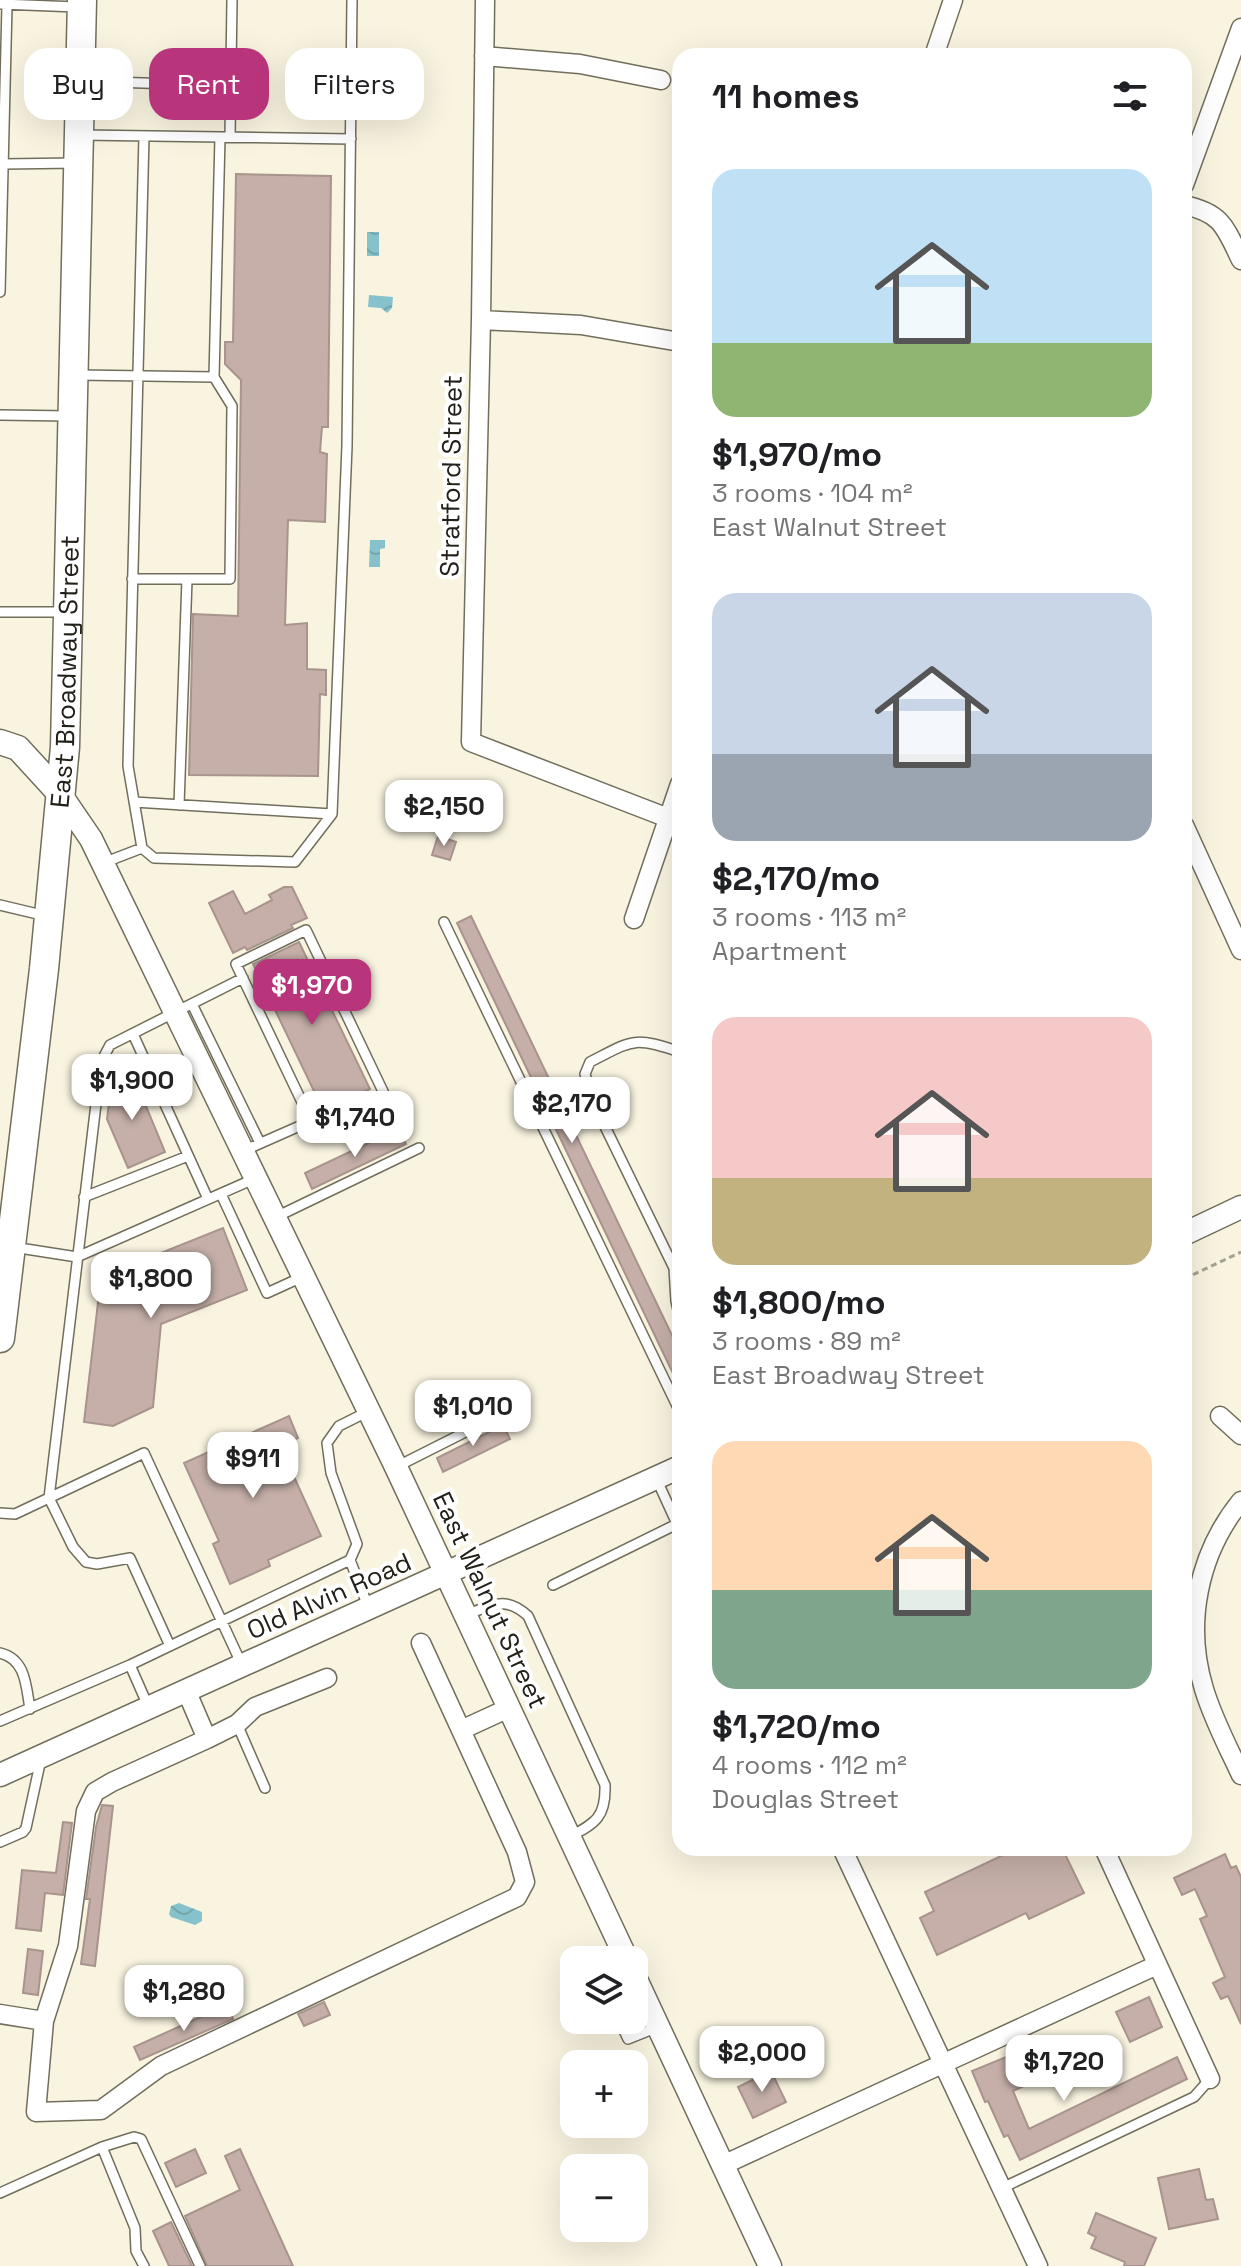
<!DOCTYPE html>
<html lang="en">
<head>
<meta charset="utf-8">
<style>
	body { margin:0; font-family:"Space Grotesk",sans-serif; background:#f2f2f2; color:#202124; height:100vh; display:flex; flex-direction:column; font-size:30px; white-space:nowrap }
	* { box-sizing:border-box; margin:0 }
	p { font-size:26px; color:#757577 }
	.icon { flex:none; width:44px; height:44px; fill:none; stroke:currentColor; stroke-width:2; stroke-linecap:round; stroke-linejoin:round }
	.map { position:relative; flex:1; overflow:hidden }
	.side { position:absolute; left:672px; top:48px; width:520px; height:1808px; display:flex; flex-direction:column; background:#fff; border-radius:24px; box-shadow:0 8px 32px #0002 }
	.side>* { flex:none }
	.hud { position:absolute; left:24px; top:48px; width:528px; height:72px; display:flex; gap:16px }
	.fabs { position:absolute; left:560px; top:1946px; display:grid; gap:16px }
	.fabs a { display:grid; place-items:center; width:88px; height:88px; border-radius:16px; background:#fff; box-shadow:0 8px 32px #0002; font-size:40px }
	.price { position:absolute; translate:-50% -68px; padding:0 18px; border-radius:16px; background:#fff; color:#222; font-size:26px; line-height:52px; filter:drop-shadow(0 2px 4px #0008) }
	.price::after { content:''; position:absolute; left:50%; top:48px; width:24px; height:18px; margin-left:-12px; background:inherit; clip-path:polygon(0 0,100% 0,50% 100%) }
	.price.active { background:#b8357c; color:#fff }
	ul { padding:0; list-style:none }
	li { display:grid; align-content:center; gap:16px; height:424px; padding:0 40px }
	li span { display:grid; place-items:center; height:248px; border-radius:24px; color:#555 }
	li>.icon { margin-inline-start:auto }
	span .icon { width:144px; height:144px; fill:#fffc; stroke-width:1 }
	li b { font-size:34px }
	h2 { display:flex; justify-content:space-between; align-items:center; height:96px; padding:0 40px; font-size:34px }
	.pill { padding:0 28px; border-radius:24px; background:#fff; box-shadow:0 8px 32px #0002; font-size:28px; line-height:72px }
	.pill.active { background:#b8357c; color:#fff }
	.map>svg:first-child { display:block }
	.water { fill:url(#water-waves) }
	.building { fill:#c5afa8; stroke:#a8948d; stroke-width:2 }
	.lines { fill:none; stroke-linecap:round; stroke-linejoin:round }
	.service-casing { stroke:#716e5c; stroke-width:12 }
	.minor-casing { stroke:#716e5c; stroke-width:21 }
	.tertiary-casing { stroke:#716e5c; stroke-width:25 }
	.secondary-casing { stroke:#716e5c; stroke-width:27 }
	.primary-casing { stroke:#716e5c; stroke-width:31 }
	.path { stroke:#a5a192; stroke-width:3; stroke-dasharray:6 4; stroke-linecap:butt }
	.service { stroke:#fff; stroke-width:9 }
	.minor { stroke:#fff; stroke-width:18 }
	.tertiary { stroke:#fff; stroke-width:22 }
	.secondary { stroke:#fff; stroke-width:24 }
	.primary { stroke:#fff; stroke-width:28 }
	.labels { text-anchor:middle; stroke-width:8; stroke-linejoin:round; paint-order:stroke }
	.street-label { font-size:26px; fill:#222019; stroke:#fff }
</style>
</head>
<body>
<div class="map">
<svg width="1241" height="2266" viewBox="0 0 1241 2266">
	<defs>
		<pattern id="water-waves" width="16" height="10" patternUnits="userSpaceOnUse" patternTransform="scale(2)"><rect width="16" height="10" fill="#85c2cb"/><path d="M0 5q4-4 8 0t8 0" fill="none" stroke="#73a6ae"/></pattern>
	</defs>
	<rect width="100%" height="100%" fill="#f9f4e0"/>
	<path class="water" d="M367,232H379V256H367Z
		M369,295L393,297L392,308L387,313L381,308L368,307Z
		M370,540H385V548L380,549V567H369Z
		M179,1903L202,1912V1921L195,1925L171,1917L169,1914L171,1906Z"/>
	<path class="building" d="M236,174L331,176L328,427H322L320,452L327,454L325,522L288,520L285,625L307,623V669L326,670V695L320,694L318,776L189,775L193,614L238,616L241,380L225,364V342H233Z
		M438,836L456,842L450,860L432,855Z
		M284,887H292L307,918L291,925L293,928L247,950L245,947L233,953L209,903L233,891L245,914L272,900L269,895Z
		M471,916L680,1352V1388L457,923Z
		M299,942L370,1089L324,1112L253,964Z
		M131,1070L165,1152L128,1168L107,1119L112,1078Z
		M398,1129L406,1144L312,1189L305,1173Z
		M223,1228L247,1290L161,1324L153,1407L113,1426L84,1422L101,1277Z
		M289,1416L298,1438L280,1446L321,1536L268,1560L270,1566L230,1584L213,1544L219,1541L184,1463Z
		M503,1425L510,1439L443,1472L437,1458Z
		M102,1805L113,1806L95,1966L81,1964L90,1899H86L96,1827Z
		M63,1822L72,1823L63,1895L45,1893L41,1931L16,1928L22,1870L56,1873Z
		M1018,1848H1062L1084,1893L1029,1919L1026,1913L937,1955L920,1918L934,1911L925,1892Z
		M1225,1854L1231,1868L1236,1866L1241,1877V2024L1228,1996L1221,1999L1213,1983L1225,1977L1200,1919L1207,1916L1195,1889L1182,1895L1174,1878Z
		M28,1949L43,1951L38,1995L23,1993Z
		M1149,1997L1162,2027L1130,2042L1116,2012Z
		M324,2002L330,2015L304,2026L298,2014Z
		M227,2005L233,2019L140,2060L134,2047Z
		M1011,2055L1024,2086L1013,2091L1029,2129L1177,2057L1187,2079L1020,2160L1008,2135L1004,2137L988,2101L985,2102L972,2071Z
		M771,2071L786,2102L753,2118L738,2087Z
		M195,2149L206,2173L176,2187L165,2163Z
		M240,2149L293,2266H207L185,2216L240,2190L225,2156Z
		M1199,2169L1206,2200L1213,2199L1218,2219L1169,2229L1158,2178Z
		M1096,2213L1156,2238L1144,2266H1124L1125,2262L1091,2248L1096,2237L1088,2233Z
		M171,2222L192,2266H169L153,2231Z"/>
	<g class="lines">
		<g class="service-casing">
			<path id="service" d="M0,4L77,7
				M84,81L231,86
				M82,135L351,139
				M230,137L232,0
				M3,164L76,163
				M0,292L7,5
				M78,375L214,377
				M0,415L69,416
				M132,579H230L232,406L214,377L220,137
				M0,612H65
				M134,802L332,814
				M179,805L187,579
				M142,848L154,858L295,862L332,814L347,446L352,0
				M103,863L142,848L128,766L144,136
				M0,905L46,916
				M444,922L680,1412
				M192,1004L260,1143
				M133,1034L208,1199
				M680,1052C633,1036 633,1040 590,1062L585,1074L594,1104L674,1268L676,1301L680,1319
				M243,1151L311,1121L236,964L306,930L389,1104L331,1132L311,1121
				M221,1194L267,1293L302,1277
				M84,1197L188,1156
				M276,1217L419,1148
				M13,1247L77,1257L256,1178
				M396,1467L507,1411
				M0,1513L15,1514L144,1453L241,1663
				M350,1560L369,1609
				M553,1585L677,1524L656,1478
				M466,1615C492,1605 505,1595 528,1616L605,1785C606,1817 596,1823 569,1837
				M170,1646L130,1558L97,1564L86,1562L73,1547L49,1498L101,1062L110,1045L243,978
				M0,1653C26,1659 26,1686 30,1709
				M130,1665L148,1706
				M0,1721L130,1665L350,1560L357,1544L331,1473L327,1443L339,1426L369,1411
				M237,1724L265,1788
				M0,1842L23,1832L26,1828L41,1759
				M619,2020L628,2039L658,2027
				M102,2147L134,2137L141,2139L200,2266
				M1002,2188L1194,2097L1210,2079
				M0,2193L102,2147L135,2228L136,2251L144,2266"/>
		</g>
		<g class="minor-casing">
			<path id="minor" d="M485,0L481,320L471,742L668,818
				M484,56L580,64L661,80
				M934,56L953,0
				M1184,185L1241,28
				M1184,205C1222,213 1225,227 1241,260
				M481,320L581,325L680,342
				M1184,825L1241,950
				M634,919L680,784
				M1220,1416L1241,1435
				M1241,1501C1198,1554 1184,1624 1204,1689C1213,1719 1228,1747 1241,1775
				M461,1730L509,1708
				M207,1739L237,1724L255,1707L327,1678
				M842,1848L1038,2266
				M1104,1848L1210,2079
				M0,2014L44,2021L36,2112L101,2110L161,2066L517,1897L525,1882L517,1852L421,1643
				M44,2021L68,1946L86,1811L95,1792L112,1782L207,1739L186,1690
				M723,2165L1157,1965"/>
		</g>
		<g class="tertiary-casing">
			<path id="tertiary" d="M61,795L91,839L396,1467L627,1960
				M1184,1234L1241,1207
				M0,1775L680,1467
				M634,1975L770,2266"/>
		</g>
		<g class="secondary-casing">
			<path id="secondary" d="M0,742L18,748L61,795"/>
		</g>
		<g class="primary-casing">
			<g id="primary">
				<path id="s1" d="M0,1338L44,969L65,747L82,0"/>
			</g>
		</g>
		<path class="path" d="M1184,1279L1241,1252"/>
		<use href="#service" class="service"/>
		<use href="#minor" class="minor"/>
		<use href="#tertiary" class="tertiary"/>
		<use href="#secondary" class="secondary"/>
		<use href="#primary" class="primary"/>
	</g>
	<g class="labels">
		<g class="street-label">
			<text transform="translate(451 476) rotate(-89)" y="9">Stratford Street</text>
			<text dy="9" stroke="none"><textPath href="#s1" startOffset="670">East Broadway Street</textPath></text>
			<text transform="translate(329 1596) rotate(-24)" y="9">Old Alvin Road</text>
			<text transform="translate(490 1600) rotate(65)" y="9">East Walnut Street</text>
		</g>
	</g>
</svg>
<div class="fabs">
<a><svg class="icon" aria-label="layers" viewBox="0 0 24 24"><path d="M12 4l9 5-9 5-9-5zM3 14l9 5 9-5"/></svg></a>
<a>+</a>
<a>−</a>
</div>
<b class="price" style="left:444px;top:848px">$2,150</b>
<b class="price active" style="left:312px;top:1027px">$1,970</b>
<b class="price" style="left:132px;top:1122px">$1,900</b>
<b class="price" style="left:572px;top:1145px">$2,170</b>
<b class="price" style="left:355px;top:1159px">$1,740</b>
<b class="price" style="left:151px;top:1320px">$1,800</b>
<b class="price" style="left:473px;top:1448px">$1,010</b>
<b class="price" style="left:253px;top:1500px">$911</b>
<b class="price" style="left:184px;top:2033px">$1,280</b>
<b class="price" style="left:762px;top:2094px">$2,000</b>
<b class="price" style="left:1064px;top:2103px">$1,720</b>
<div class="hud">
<a class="pill">Buy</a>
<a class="pill active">Rent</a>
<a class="pill">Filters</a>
</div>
<section class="side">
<h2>11 homes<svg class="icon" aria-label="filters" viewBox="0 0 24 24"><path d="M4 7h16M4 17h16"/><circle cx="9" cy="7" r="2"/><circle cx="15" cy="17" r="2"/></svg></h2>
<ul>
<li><span style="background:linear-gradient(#bfe0f5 70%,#8fb573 0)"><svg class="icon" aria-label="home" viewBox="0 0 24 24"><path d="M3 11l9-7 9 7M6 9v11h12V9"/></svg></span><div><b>$1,970/mo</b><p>3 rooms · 104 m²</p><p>East Walnut Street</p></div></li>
<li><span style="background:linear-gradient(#c9d6e8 65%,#9aa5b1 0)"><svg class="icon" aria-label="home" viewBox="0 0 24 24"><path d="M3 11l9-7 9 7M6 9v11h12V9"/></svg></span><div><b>$2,170/mo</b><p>3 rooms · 113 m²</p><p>Apartment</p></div></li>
<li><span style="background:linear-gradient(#f6c9c9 65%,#c2b280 0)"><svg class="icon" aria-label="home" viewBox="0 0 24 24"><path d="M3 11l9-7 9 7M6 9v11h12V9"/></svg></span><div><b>$1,800/mo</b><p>3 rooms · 89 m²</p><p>East Broadway Street</p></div></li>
<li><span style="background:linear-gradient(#ffd9b3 60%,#7fa58c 0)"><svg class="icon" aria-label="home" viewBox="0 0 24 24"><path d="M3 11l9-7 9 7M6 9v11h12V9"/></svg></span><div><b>$1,720/mo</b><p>4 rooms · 112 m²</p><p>Douglas Street</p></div></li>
</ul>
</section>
</div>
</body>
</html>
